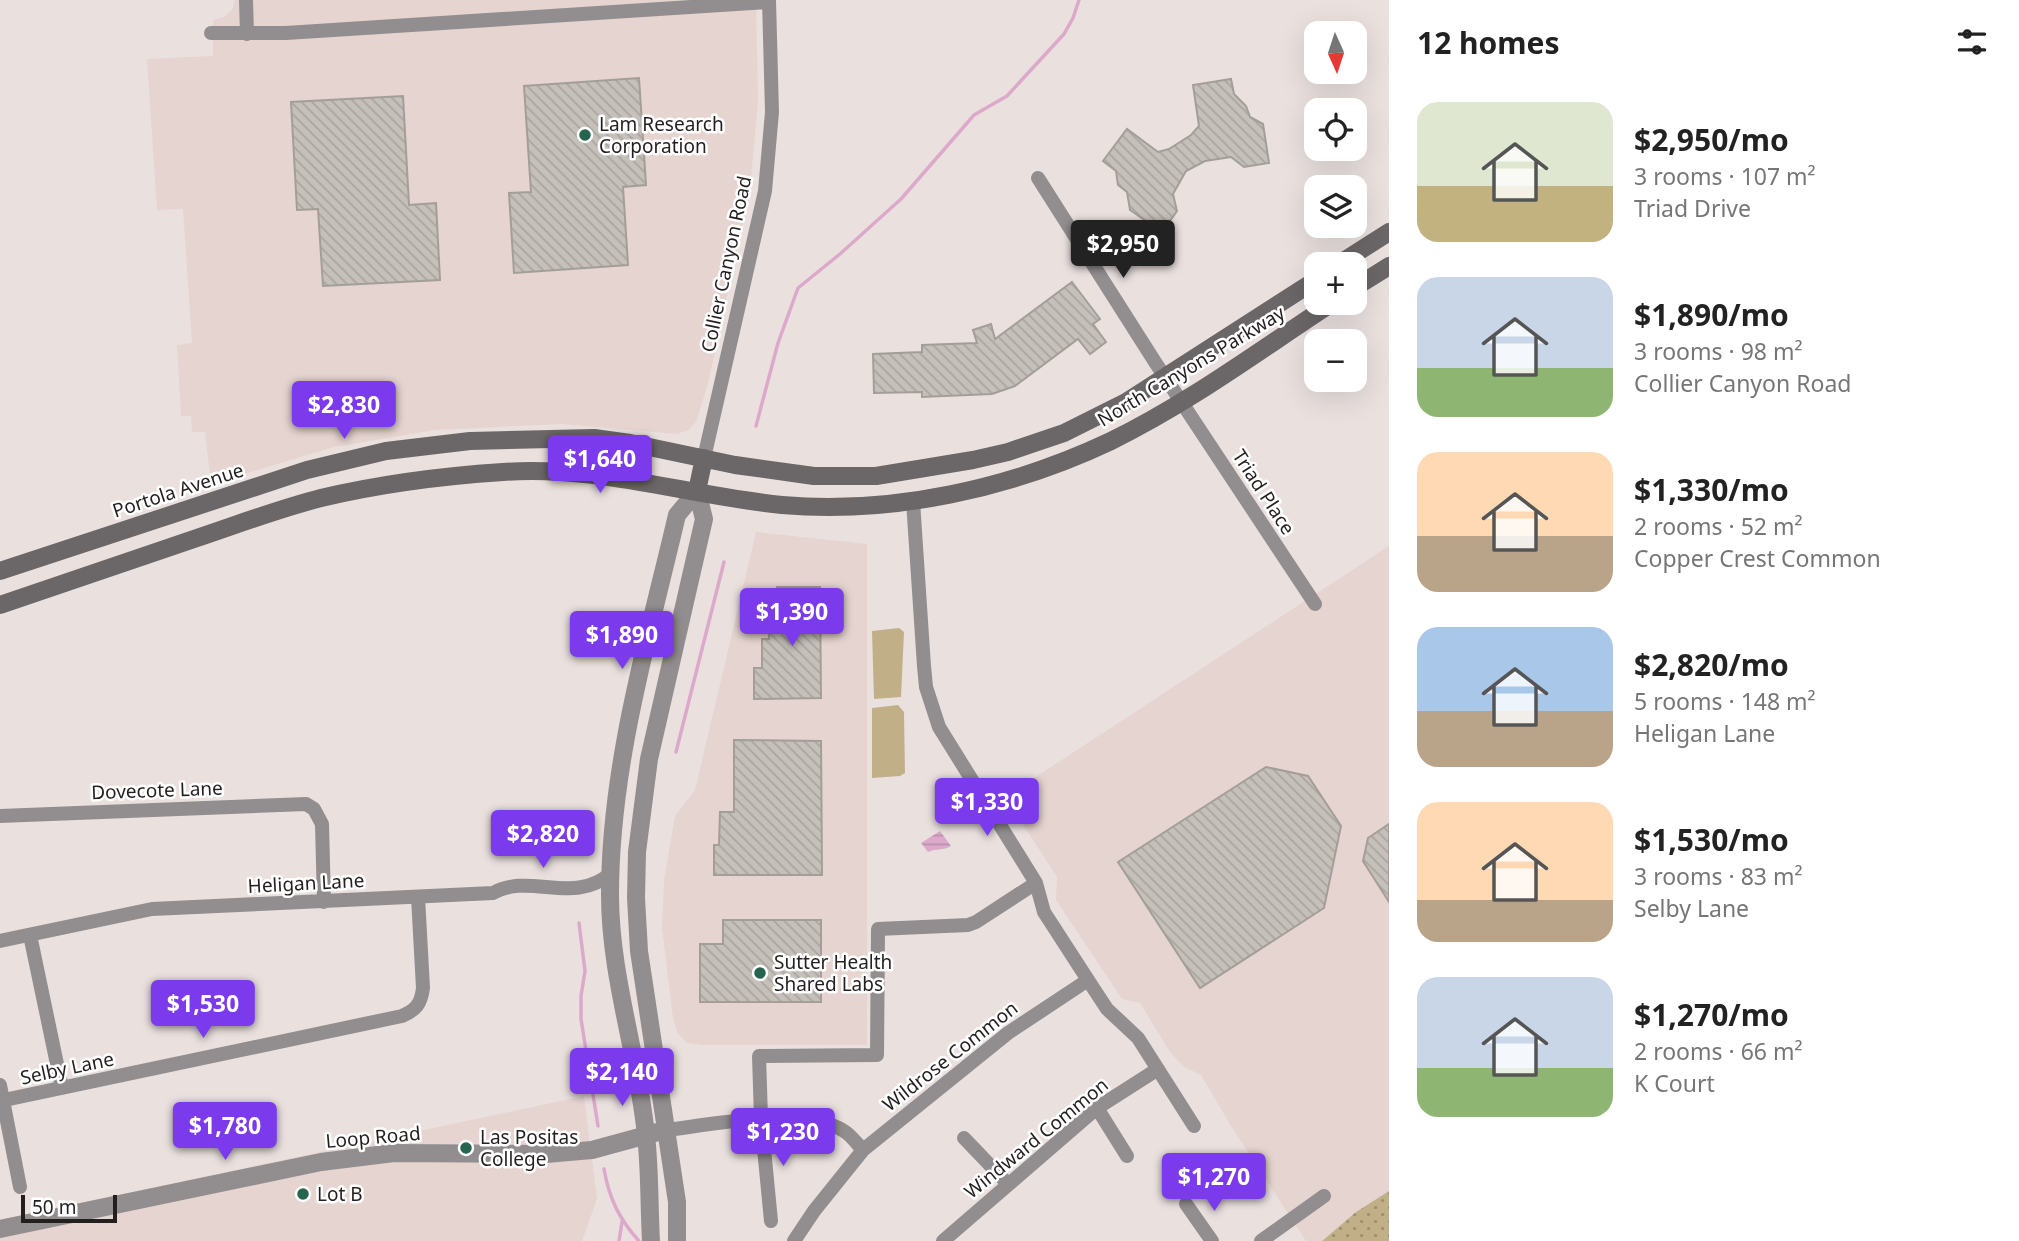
<!DOCTYPE html>
<html lang="en">
<head>
<meta charset="utf-8">
<style>
	body { margin:0; font-family:"Noto Sans",sans-serif; background:#f2f2f2; color:#222; height:100vh; display:flex; flex-direction:column; font-size:26px; white-space:nowrap }
	* { box-sizing:border-box; margin:0 }
	p { font-size:23px; color:#767676 }
	.icon { flex:none; width:38px; height:38px; fill:none; stroke:currentColor; stroke-width:2; stroke-linecap:round; stroke-linejoin:round }
	.map { position:relative; flex:1; overflow:hidden }
	.side { display:flex; flex-direction:column; background:#fff; width:630px }
	.side>* { flex:none }
	.needle { width:46px; rotate:177deg }
	.buttons { position:absolute; left:1304px; top:21px; display:grid; gap:14px }
	.buttons a { display:grid; place-items:center; width:63px; height:63px; border-radius:14px; background:#fff; box-shadow:0 7px 28px #0002; font-size:35px }
	.scale { position:absolute; left:21px; bottom:18px; width:96px; box-sizing:border-box; padding-left:7px; border:4px solid #221f1e; border-top:0; font-size:19px; line-height:24px; white-space:nowrap; color:#221f1e; -webkit-text-stroke:5px #fff; paint-order:stroke }
	.price { position:absolute; translate:-50% -60px; padding:0 16px; border-radius:7px; background:#7c3aed; color:#fff; font-size:23px; line-height:46px; filter:drop-shadow(0 2px 4px #0008) }
	.price::after { content:''; position:absolute; left:50%; top:42px; width:21px; height:16px; margin-left:-10px; background:inherit; clip-path:polygon(0 0,100% 0,50% 100%) }
	.price.current { background:#222; color:#fff }
	ul { padding:0; list-style:none }
	li { display:flex; align-items:center; gap:21px; height:175px; padding:0 28px }
	li span { display:grid; place-items:center; flex:none; width:196px; height:140px; border-radius:21px; color:#555 }
	li>.icon { margin-inline-start:auto }
	span .icon { width:84px; height:84px; fill:#fffc; stroke-width:1 }
	li b { font-size:30px }
	h2 { display:flex; justify-content:space-between; align-items:center; height:84px; padding:0 28px; font-size:30px }
	main { display:flex; flex:1; min-height:0 }
	.map>svg:first-child { display:block }
	.built { fill:#e5d4d0 }
	.grass { fill:url(#grass-dots) }
	.pitch { fill:#c1b087 }
	.water { fill:url(#water-rules) }
	.lines { fill:none; stroke-linecap:round; stroke-linejoin:round }
	.stream { stroke:#dda9cb; stroke-width:3.5 }
	.building { fill:url(#building-back-hatch); stroke:#a49e99; stroke-width:2 }
	.minor { stroke:#928e8f; stroke-width:14 }
	.tertiary { stroke:#928e8f; stroke-width:18 }
	.secondary { stroke:#6b6667; stroke-width:18 }
	.poi-dot { fill:#266450; stroke:#fff; stroke-width:2.5 }
	.labels { text-anchor:middle; stroke-width:5; stroke-linejoin:round; paint-order:stroke }
	.poi-label { font-size:19px; fill:#221f1e; stroke:#fff; text-anchor:start }
	.street-label { font-size:19px; fill:#221f1e; stroke:#fff }
</style>
</head>
<body>
<main>
<div class="map">
<svg width="1389" height="1241" viewBox="0 0 1389 1241">
	<defs>
		<pattern id="grass-dots" width="8" height="8" patternUnits="userSpaceOnUse" patternTransform="scale(1.75)"><rect width="8" height="8" fill="#c1b087"/><path d="M2 2h.1M6 6h.1" fill="none" stroke="#9c8f6e" stroke-width="1.8" stroke-linecap="round"/></pattern>
		<pattern id="water-rules" width="6" height="5" patternUnits="userSpaceOnUse" patternTransform="scale(1.75)"><rect width="6" height="5" fill="#dda9cb"/><path d="M0 2.5h6" fill="none" stroke="#bd91ae"/></pattern>
		<pattern id="building-back-hatch" width="6" height="6" patternUnits="userSpaceOnUse" patternTransform="scale(1.75)"><rect width="6" height="6" fill="#c6c0bb"/><path d="M-1 5l2 2M0 0l6 6M5-1l2 2" fill="none" stroke="#aaa5a0"/></pattern>
	</defs>
	<rect width="100%" height="100%" fill="#eae1df"/>
	<path class="built" d="M235,0H756L758,101L750,189L708,384L696,422L688,430L677,434L561,424L435,430L334,447L211,484L205,432H192L191,416H181L177,345L192,343L183,209L157,210L147,59L213,56V20L224,17L232,10Z
		M756,532L867,544V1045H702L687,1043L677,1032L673,1018L662,928L664,880L675,816L695,790Z
		M1389,546V1191L1356,1212L1322,1241H1306L1231,1126L1201,1075L1183,1066L1170,1052L1140,1003L1122,999L1056,900L1057,877L1005,797Z
		M584,1096L597,1199L582,1241H0V1220Z"/>
	<path class="grass" d="M1389,1191V1241H1322L1356,1212Z"/>
	<path class="pitch" d="M899,628L904,632L901,697L874,699L872,631Z
		M898,705L904,712L905,773L900,776L872,778V708Z"/>
	<path class="water" d="M940,831L951,846C943,851 937,848 928,852L921,843Z"/>
	<g class="lines">
		<path class="stream" d="M756,426L778,343L798,288L840,254L901,199L974,115L1007,96L1064,34L1073,18L1079,0
			M676,752L724,562
			M579,923L585,971L581,996V1019L598,1126
			M604,1169C609,1198 619,1219 639,1241
			M619,1241L622,1222"/>
	</g>
	<path class="building" d="M639,78L646,185L623,187L628,265L514,273L509,193L531,192L524,86Z
		M1231,79L1234,94L1246,106L1250,117L1263,124L1269,163L1244,167L1231,157L1205,161L1186,171L1173,194L1177,211L1162,232L1130,210L1127,192L1118,185L1116,171L1103,161L1127,129L1158,152L1169,149L1191,135L1199,126L1193,85Z
		M403,96L409,205L436,203L440,280L323,286L318,209L297,210L291,102Z
		M1072,282L1100,319L1093,324L1106,342L1090,354L1078,339L1015,386L992,394L922,397V392L874,393L873,354L922,352V345L977,343L973,330L991,324L995,339Z
		M777,587H820L821,698L754,699V668H762V639H769L768,612H777Z
		M734,740L821,741L822,875H714V845H719L720,812H734Z
		M1266,767L1308,776L1341,826L1324,908L1200,988L1118,862Z
		M1389,824V902L1363,861L1368,838Z
		M723,920H821V1002H700V944H723Z"/>
	<g class="lines">
		<path class="minor" d="M246,0L247,34
			M211,33H286L769,2
			M1038,178L1155,362L1315,604
			M704,458L765,191L772,112L769,0
			M913,501L924,666L926,687L939,727L1036,883L1044,912L1088,980L1107,1009L1138,1038L1194,1126
			M0,816L306,804L314,809L322,824L324,902
			M30,935L62,1088
			M0,941L152,909L493,893C530,872 574,906 611,873
			M0,1085L20,1187
			M0,1101L402,1016C416,1010 421,1004 423,988L418,897
			M1097,1108L1127,1156
			M668,1130C714,1124 803,1106 844,1131C851,1135 857,1144 863,1150
			M964,1138L1008,1184
			M1186,1204L1212,1241
			M771,1221L761,1118L759,1056L877,1055L878,929L968,925L976,922L1036,883
			M794,1241L814,1211L863,1150L1008,1033L1088,980
			M943,1241L1097,1108L1158,1069
			M1261,1241L1324,1196"/>
		<path class="tertiary" d="M0,1229L321,1162L394,1153L546,1154L592,1150L658,1132
			M651,1241C649,1206 650,1170 646,1135C638,1055 610,976 610,895C610,766 648,639 677,515L697,491
			M677,1241V1202L639,951L636,898L637,852L649,759L704,519L697,491"/>
		<path class="secondary" d="M1339,264L1389,232
			M1354,288L1389,266
			M697,491L704,458
			M0,571L307,470L386,451L470,441L594,438L630,443L735,465L814,476H876L973,460L1008,452L1064,433L1126,402L1316,280
			M0,605C65,583 129,561 194,539C236,525 278,509 321,498C380,484 442,476 503,472C598,465 689,496 782,505C892,515 1012,488 1111,441C1189,403 1260,350 1332,303"/>
	</g>
	<g class="poi-dot">
		<circle cx="585" cy="135" r="7"/>
		<circle cx="760" cy="973" r="7"/>
		<circle cx="466" cy="1148" r="7"/>
		<circle cx="303" cy="1194" r="7"/>
	</g>
	<g class="labels">
		<g class="poi-label">
			<text x="599" y="131">Lam Research<tspan x="599" dy="22">Corporation</tspan></text>
			<text x="774" y="969">Sutter Health<tspan x="774" dy="22">Shared Labs</tspan></text>
			<text x="480" y="1144">Las Positas<tspan x="480" dy="22">College</tspan></text>
			<text x="317" y="1201">Lot B</text>
		</g>
		<g class="street-label">
			<text transform="translate(726 264) rotate(-78)" y="7">Collier Canyon Road</text>
			<text transform="translate(1191 366) rotate(-31)" y="7">North Canyons Parkway</text>
			<text transform="translate(178 490) rotate(-18)" y="7">Portola Avenue</text>
			<text transform="translate(1264 492) rotate(57)" y="7">Triad Place</text>
			<text transform="translate(157 790) rotate(-2)" y="7">Dovecote Lane</text>
			<text transform="translate(306 883) rotate(-3)" y="7">Heligan Lane</text>
			<text transform="translate(950 1056) rotate(-38)" y="7">Wildrose Common</text>
			<text transform="translate(67 1068) rotate(-12)" y="7">Selby Lane</text>
			<text transform="translate(373 1137) rotate(-5)" y="7">Loop Road</text>
			<text transform="translate(1036 1138) rotate(-39)" y="7">Windward Common</text>
		</g>
	</g>
</svg>
<div class="buttons">
<a><svg class="needle" viewBox="-14 -14 28 28"><path d="M0-13l5 13h-10z" fill="#e53935"/><path d="M0 13l5-13h-10z" fill="#767676"/></svg></a>
<a><svg class="icon" aria-label="locate" viewBox="0 0 24 24"><circle cx="12" cy="12" r="6"/><path d="M12 2v4M12 18v4M2 12h4M18 12h4"/></svg></a>
<a><svg class="icon" aria-label="layers" viewBox="0 0 24 24"><path d="M12 4l9 5-9 5-9-5zM3 14l9 5 9-5"/></svg></a>
<a>+</a>
<a>−</a>
</div>
<div class="scale">50 m</div>
<b class="price current" style="left:1123px;top:280px">$2,950</b>
<b class="price" style="left:344px;top:441px">$2,830</b>
<b class="price" style="left:600px;top:495px">$1,640</b>
<b class="price" style="left:792px;top:648px">$1,390</b>
<b class="price" style="left:622px;top:671px">$1,890</b>
<b class="price" style="left:987px;top:838px">$1,330</b>
<b class="price" style="left:543px;top:870px">$2,820</b>
<b class="price" style="left:203px;top:1040px">$1,530</b>
<b class="price" style="left:622px;top:1108px">$2,140</b>
<b class="price" style="left:225px;top:1162px">$1,780</b>
<b class="price" style="left:783px;top:1168px">$1,230</b>
<b class="price" style="left:1214px;top:1213px">$1,270</b>
</div>
<section class="side">
<h2>12 homes<svg class="icon" aria-label="filters" viewBox="0 0 24 24"><path d="M4 7h16M4 17h16"/><circle cx="9" cy="7" r="2"/><circle cx="15" cy="17" r="2"/></svg></h2>
<ul>
<li><span style="background:linear-gradient(#dfe7d0 60%,#c2b280 0)"><svg class="icon" aria-label="home" viewBox="0 0 24 24"><path d="M3 11l9-7 9 7M6 9v11h12V9"/></svg></span><div><b>$2,950/mo</b><p>3 rooms · 107 m²</p><p>Triad Drive</p></div></li>
<li><span style="background:linear-gradient(#c9d6e8 65%,#8fb573 0)"><svg class="icon" aria-label="home" viewBox="0 0 24 24"><path d="M3 11l9-7 9 7M6 9v11h12V9"/></svg></span><div><b>$1,890/mo</b><p>3 rooms · 98 m²</p><p>Collier Canyon Road</p></div></li>
<li><span style="background:linear-gradient(#ffd9b3 60%,#b9a48a 0)"><svg class="icon" aria-label="home" viewBox="0 0 24 24"><path d="M3 11l9-7 9 7M6 9v11h12V9"/></svg></span><div><b>$1,330/mo</b><p>2 rooms · 52 m²</p><p>Copper Crest Common</p></div></li>
<li><span style="background:linear-gradient(#a9c7e8 60%,#b9a48a 0)"><svg class="icon" aria-label="home" viewBox="0 0 24 24"><path d="M3 11l9-7 9 7M6 9v11h12V9"/></svg></span><div><b>$2,820/mo</b><p>5 rooms · 148 m²</p><p>Heligan Lane</p></div></li>
<li><span style="background:linear-gradient(#ffd9b3 70%,#b9a48a 0)"><svg class="icon" aria-label="home" viewBox="0 0 24 24"><path d="M3 11l9-7 9 7M6 9v11h12V9"/></svg></span><div><b>$1,530/mo</b><p>3 rooms · 83 m²</p><p>Selby Lane</p></div></li>
<li><span style="background:linear-gradient(#c9d6e8 65%,#8fb573 0)"><svg class="icon" aria-label="home" viewBox="0 0 24 24"><path d="M3 11l9-7 9 7M6 9v11h12V9"/></svg></span><div><b>$1,270/mo</b><p>2 rooms · 66 m²</p><p>K Court</p></div></li>
</ul>
</section>
</main>
</body>
</html>
